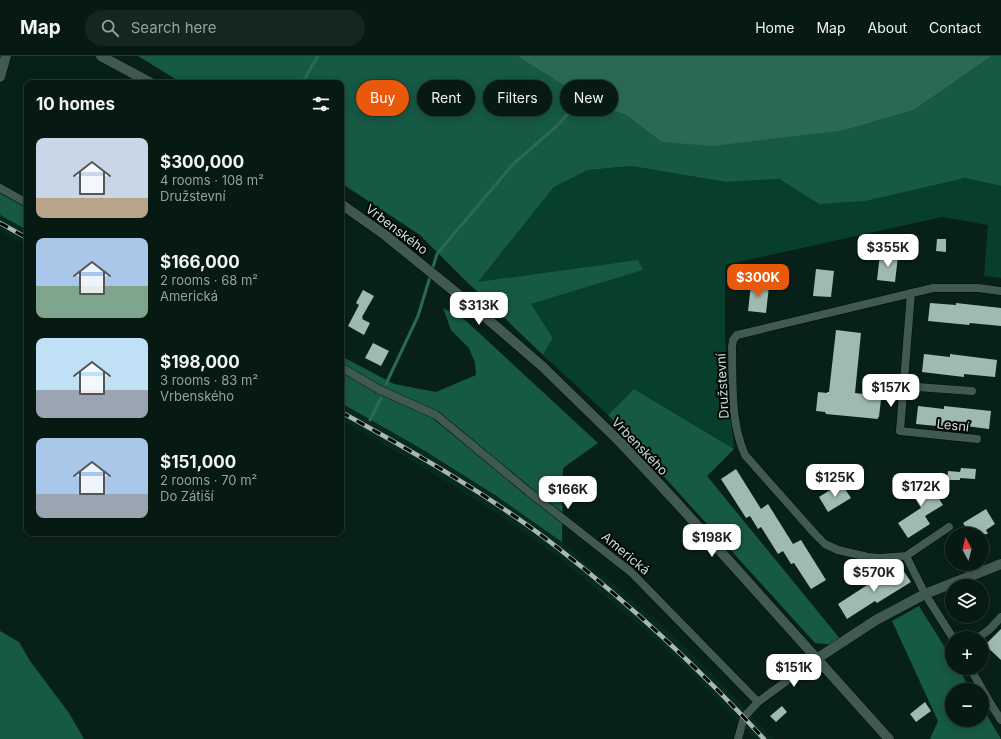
<!DOCTYPE html>
<html lang="en">
<head>
<meta charset="utf-8">
<style>
	body { margin:0; font-family:Inter,sans-serif; background:#142620; color:#f1f3f6; height:100vh; display:flex; flex-direction:column; font-size:15px; white-space:nowrap }
	* { box-sizing:border-box; margin:0 }
	p { font-size:13px; color:#98a09f }
	.icon { flex:none; width:22px; height:22px; fill:none; stroke:currentColor; stroke-width:2; stroke-linecap:round; stroke-linejoin:round }
	.map { position:relative; flex:1; overflow:hidden }
	.panel { position:absolute; left:24px; top:24px; width:320px; height:456px; display:flex; flex-direction:column; background:#061912; border-radius:8px; box-shadow:0 2px 10px #0003,0 0 0 1px #273832 }
	.panel>* { flex:none }
	.banner { position:absolute; left:356px; top:24px; width:380px; height:36px; display:flex; gap:8px }
	.needle { width:26px; rotate:353deg }
	.buttons { position:absolute; left:945px; top:471px; display:grid; gap:8px }
	.buttons a { display:grid; place-items:center; width:44px; height:44px; border-radius:50%; background:#061912; box-shadow:0 2px 10px #0003,0 0 0 1px #273832; font-size:20px }
	.price { position:absolute; translate:-50% -34px; padding:0 9px; border-radius:8px; background:#fff; color:#222; font-size:13px; line-height:26px; filter:drop-shadow(0 1px 2px #0008) }
	.price::after { content:''; position:absolute; left:50%; top:24px; width:12px; height:9px; margin-left:-6px; background:inherit; clip-path:polygon(0 0,100% 0,50% 100%) }
	.price.active { background:#ea580c; color:#fff }
	ul { padding:0; list-style:none }
	li { display:flex; align-items:center; gap:12px; height:100px; padding:0 12px }
	li span { display:grid; place-items:center; flex:none; width:112px; height:80px; border-radius:8px; color:#555 }
	li>.icon { margin-inline-start:auto }
	span .icon { width:48px; height:48px; fill:#fffc; stroke-width:1 }
	li b { font-size:17px }
	h2 { display:flex; justify-content:space-between; align-items:center; height:48px; padding:0 12px; font-size:17px }
	.tag { padding:0 14px; border-radius:18px; background:#061912; box-shadow:0 2px 10px #0003,0 0 0 1px #273832; font-size:14px; line-height:36px }
	.tag.active { background:#ea580c; color:#fff }
	header { display:flex; align-items:center; gap:24px; box-sizing:border-box; height:56px; padding:0 20px; background:#061912; border-bottom:1px solid #273832 }
	header strong { font-size:19px }
	nav { display:flex; gap:22px; margin-inline-start:auto; font-size:14px }
	.search { width:280px; height:36px; background:#142620; display:flex; align-items:center; gap:10px; box-sizing:border-box; padding:0 14px; border-radius:22px; color:#98a09f; font-size:15px }
	.map>svg:first-child { display:block }
	.built { fill:#072a1f }
	.green { fill:#083e2e }
	.forest { fill:#165944 }
	.water { fill:#2a6a54 }
	.lines { fill:none; stroke-linecap:round; stroke-linejoin:round }
	.stream { stroke:#2a6a54; stroke-width:3 }
	.building { fill:#9fbbaf }
	.street-casing { stroke:#000a04; stroke-width:9 }
	.secondary-casing { stroke:#000a04; stroke-width:11 }
	.street { stroke:#415a50; stroke-width:8 }
	.secondary { stroke:#415a50; stroke-width:10 }
	.rail-casing { stroke:#a9b9b2; stroke-width:4.5 }
	.rail { stroke:#020805; stroke-width:3; stroke-dasharray:9; stroke-linecap:butt }
	.labels { text-anchor:middle; stroke-width:4; stroke-linejoin:round; paint-order:stroke }
	.street-label { font-size:13px; fill:#cedcd6; stroke:#020805 }
</style>
</head>
<body>
<header>
<strong>Map</strong>
<div class="search"><svg class="icon" aria-label="search" viewBox="0 0 24 24"><circle cx="10" cy="10" r="6"/><path d="M15 15l6 6"/></svg>Search here</div>
<nav><a>Home</a><a>Map</a><a>About</a><a>Contact</a></nav>
</header>
<div class="map">
<svg width="1001" height="683" viewBox="0 0 1001 683">
	<rect width="100%" height="100%" fill="#082118"/>
	<path class="built" d="M0,159L27,174V190L0,175Z
		M341,347L420,392L495,439L562,486L624,537L663,570L699,605L774,683H755L689,615L653,581L553,497L487,451L412,405L341,364Z"/>
	<path class="green" d="M631,110L726,126L779,123L819,148L965,122L1001,130V222L984,220L988,169L942,161L725,209V284L734,393L634,333L608,359L543,299L553,282L531,248L642,214L477,227L554,131L588,114Z"/>
	<path class="forest" d="M138,0H517L566,31L584,46L626,59L661,86L846,74L914,54L992,0H1001V130L965,122L865,145L819,148L779,123L726,126L631,110L588,114L554,131L478,226L638,204L643,214L531,248L553,282L543,299L467,226L420,179L341,127V27H182Z
		M0,128L27,142V174L0,159Z
		M443,252L464,263L598,387L563,412L562,486L495,439L420,392L341,347V300L394,328L436,336L476,319L475,307L469,292L451,274Z
		M634,333L734,393L707,420L846,590L815,587L608,359Z
		M919,550L952,603V612H958L971,634H952V664H982V651L1001,683H930L938,665L892,565Z
		M0,575L19,586L30,605L69,657L84,683H0Z"/>
	<path class="water" d="M517,0H992L914,54L846,74L713,90L661,86L626,59L584,46L566,31Z"/>
	<g class="lines">
		<path class="stream" d="M302,27L318,0
			M386,328L418,260L437,198L513,108L557,70L580,44L583,42
			M370,364L381,342"/>
	</g>
	<path class="building" d="M937,183H946V196L936,195Z
		M880,198L898,200L895,226L877,224Z
		M816,213L834,215L831,241L813,240Z
		M751,228L769,230L766,257L748,255Z
		M363,234L374,240L362,261L363,262L362,263L370,267L364,279L348,270L359,249L356,247Z
		M930,247L956,249V247L1001,252V270L970,267L969,269L928,265Z
		M836,274L861,277L855,337L880,340V344L881,343L879,361H878V363L826,358L825,356L816,355L818,336L827,337V336H829Z
		M373,287L389,295L381,310L365,302Z
		M924,298L950,301V298L997,304L995,321L964,318V321L922,316Z
		M918,350L944,353V350L991,355L989,373L958,369V372L916,368Z
		M961,412L976,413L975,423L960,422V424H947L948,415L960,416Z
		M736,413L761,453L768,448L793,488L801,484L826,524L811,533L794,507L791,508L783,495L778,498L761,471L758,473L750,460L746,462L721,423Z
		M925,420L943,449L925,460L930,468L908,482L898,467L921,452L907,430Z
		M841,427L851,442L828,456L819,441Z
		M986,453L995,468L986,474L988,478H970L963,467Z
		M901,511L911,526L877,547L875,545L847,563L838,548L878,522L879,525Z
		M1001,573V604L985,589Z
		M925,646L931,655L916,666L910,658Z
		M782,650L787,656L776,666L770,660Z"/>
	<g class="lines">
		<g class="street-casing">
			<path id="street" d="M0,132L27,147
				M911,237L900,375L977,383
				M341,311L378,333L436,359L529,436L631,516L758,646
				M903,330L972,335
				M949,471L906,500L880,502L868,501L838,494L825,488L815,478L745,399C730,365 733,327 732,291L733,284L737,279L933,232H978L1001,235
				M906,500L925,538L953,582
				M978,582L990,573L1001,561
				M970,612L992,650L1001,664
				M738,683L744,661L758,646L818,602"/>
		</g>
		<g class="secondary-casing">
			<path id="secondary" d="M101,0L151,27
				M0,21L6,0
				M341,148L385,179L470,248L542,310L583,350L621,387L677,447L889,683
				M818,602L876,564L925,538L1001,508"/>
		</g>
		<use href="#street" class="street"/>
		<use href="#secondary" class="secondary"/>
		<g class="rail-casing">
			<path id="rail" d="M0,167L27,182
				M341,356C415,397 491,440 558,492C632,550 701,614 764,683"/>
		</g>
		<use href="#rail" class="rail"/>
	</g>
	<g class="labels">
		<g class="street-label">
			<text transform="translate(397 173) rotate(37)" y="5">Vrbenského</text>
			<text transform="translate(722 330) rotate(-93)" y="5">Družstevní</text>
			<text transform="translate(953 369) rotate(6)" y="5">Lesní</text>
			<text transform="translate(640 390) rotate(46)" y="5">Vrbenského</text>
			<text transform="translate(626 497) rotate(40)" y="5">Americká</text>
		</g>
	</g>
</svg>
<div class="buttons">
<a><svg class="needle" viewBox="-14 -14 28 28"><path d="M0-13l5 13h-10z" fill="#e53935"/><path d="M0 13l5-13h-10z" fill="#98a09f"/></svg></a>
<a><svg class="icon" aria-label="layers" viewBox="0 0 24 24"><path d="M12 4l9 5-9 5-9-5zM3 14l9 5 9-5"/></svg></a>
<a>+</a>
<a>−</a>
</div>
<b class="price" style="left:888px;top:212px">$355K</b>
<b class="price active" style="left:758px;top:242px">$300K</b>
<b class="price" style="left:479px;top:270px">$313K</b>
<b class="price" style="left:891px;top:352px">$157K</b>
<b class="price" style="left:835px;top:442px">$125K</b>
<b class="price" style="left:921px;top:451px">$172K</b>
<b class="price" style="left:568px;top:454px">$166K</b>
<b class="price" style="left:712px;top:502px">$198K</b>
<b class="price" style="left:874px;top:537px">$570K</b>
<b class="price" style="left:794px;top:632px">$151K</b>
<div class="banner">
<a class="tag active">Buy</a>
<a class="tag">Rent</a>
<a class="tag">Filters</a>
<a class="tag">New</a>
</div>
<section class="panel">
<h2>10 homes<svg class="icon" aria-label="filters" viewBox="0 0 24 24"><path d="M4 7h16M4 17h16"/><circle cx="9" cy="7" r="2"/><circle cx="15" cy="17" r="2"/></svg></h2>
<ul>
<li><span style="background:linear-gradient(#c9d6e8 75%,#b9a48a 0)"><svg class="icon" aria-label="home" viewBox="0 0 24 24"><path d="M3 11l9-7 9 7M6 9v11h12V9"/></svg></span><div><b>$300,000</b><p>4 rooms · 108 m²</p><p>Družstevní</p></div></li>
<li><span style="background:linear-gradient(#a9c7e8 60%,#7fa58c 0)"><svg class="icon" aria-label="home" viewBox="0 0 24 24"><path d="M3 11l9-7 9 7M6 9v11h12V9"/></svg></span><div><b>$166,000</b><p>2 rooms · 68 m²</p><p>Americká</p></div></li>
<li><span style="background:linear-gradient(#bfe0f5 65%,#9aa5b1 0)"><svg class="icon" aria-label="home" viewBox="0 0 24 24"><path d="M3 11l9-7 9 7M6 9v11h12V9"/></svg></span><div><b>$198,000</b><p>3 rooms · 83 m²</p><p>Vrbenského</p></div></li>
<li><span style="background:linear-gradient(#a9c7e8 70%,#9aa5b1 0)"><svg class="icon" aria-label="home" viewBox="0 0 24 24"><path d="M3 11l9-7 9 7M6 9v11h12V9"/></svg></span><div><b>$151,000</b><p>2 rooms · 70 m²</p><p>Do Zátiší</p></div></li>
</ul>
</section>
</div>
</body>
</html>
